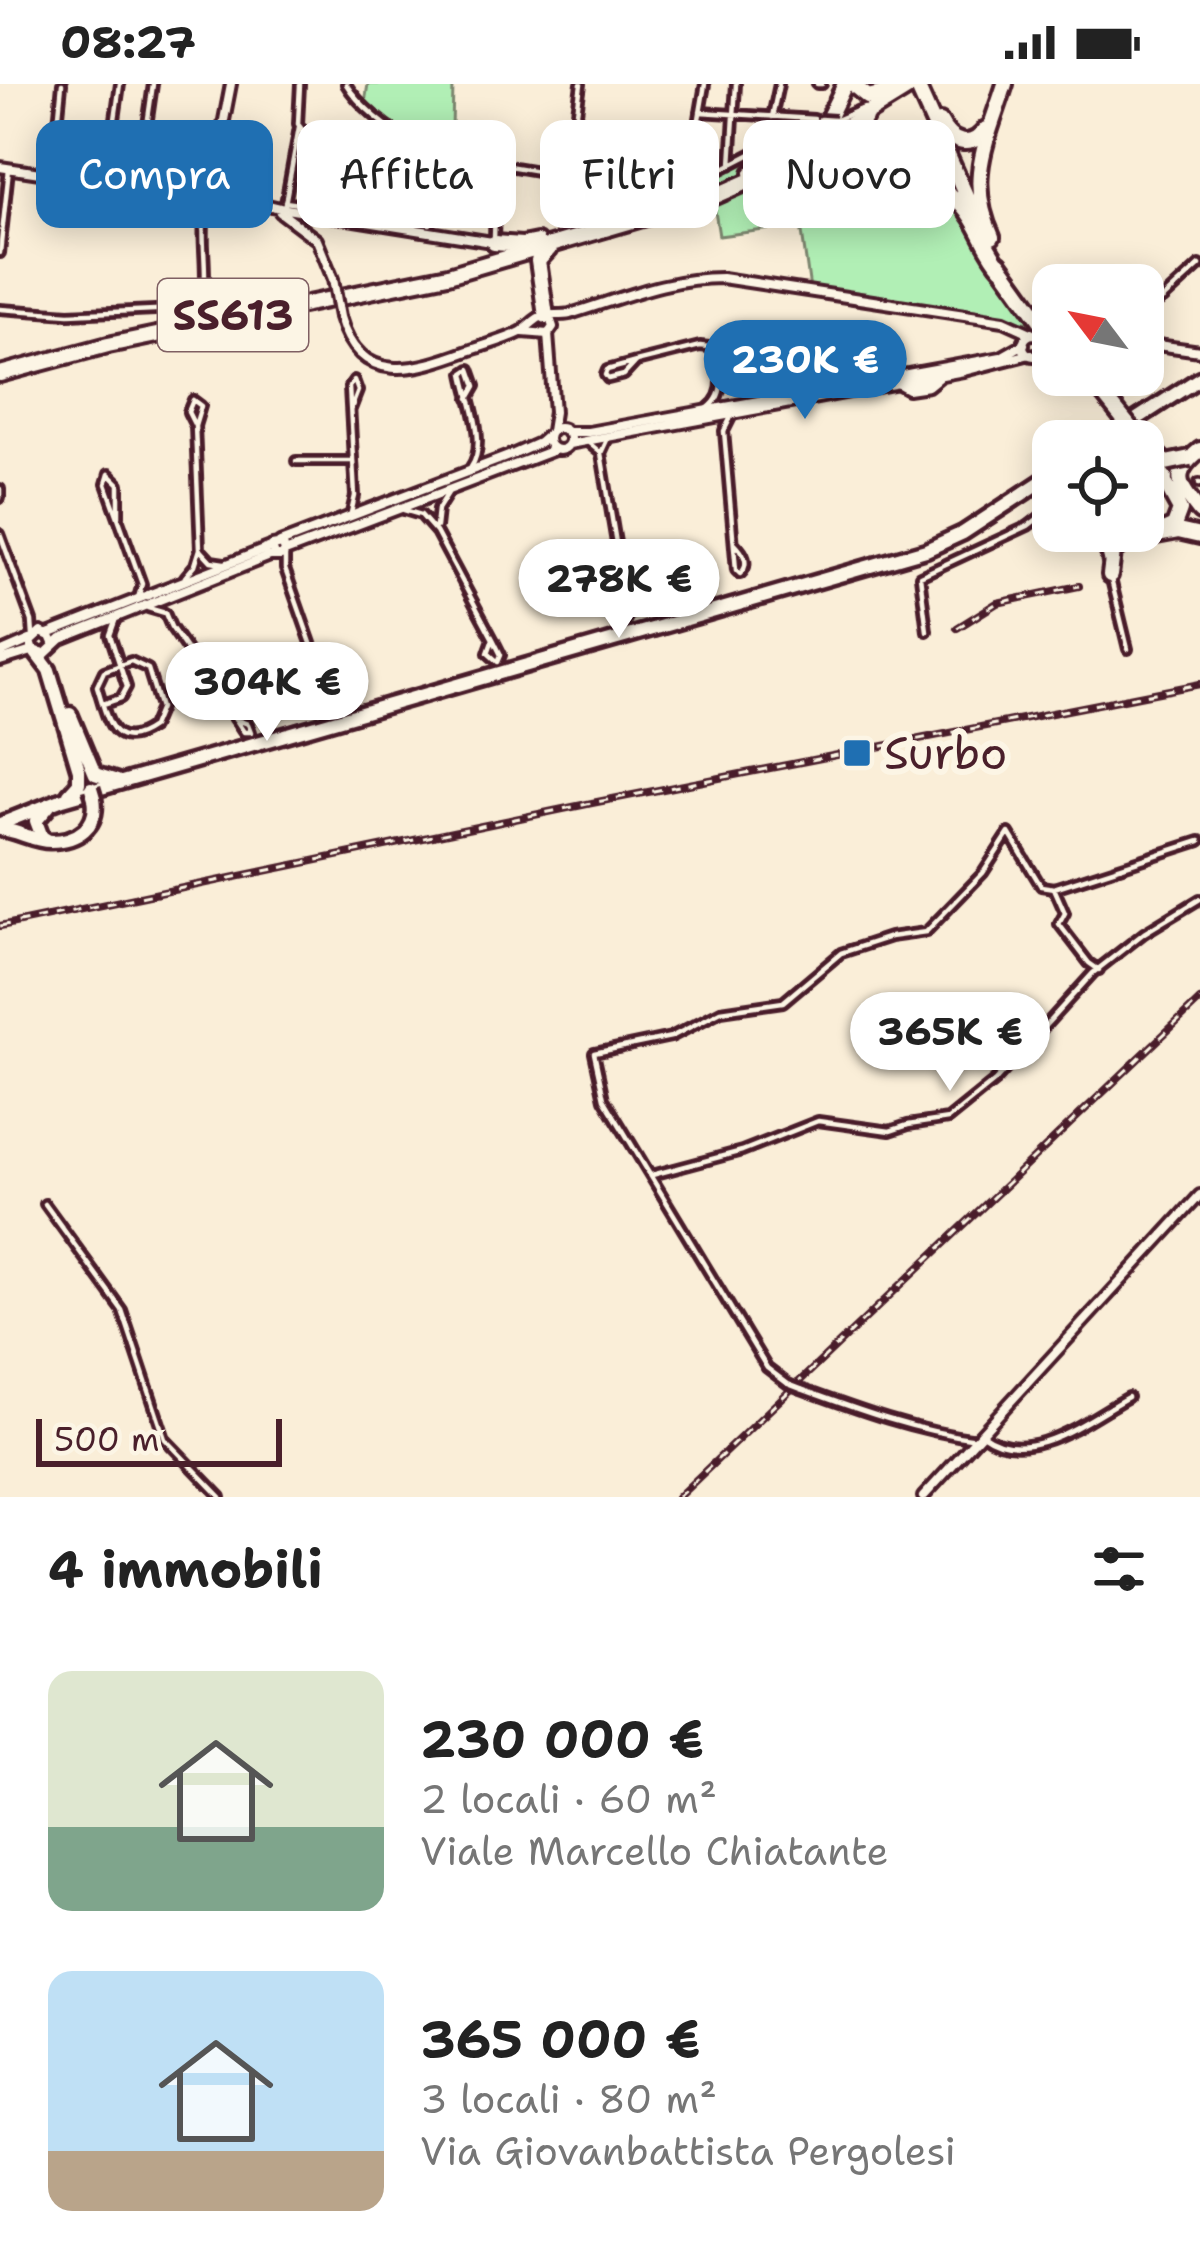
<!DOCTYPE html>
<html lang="it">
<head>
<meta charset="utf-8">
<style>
	body { margin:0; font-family:"Shantell Sans",sans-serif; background:#f2f2f2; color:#222; height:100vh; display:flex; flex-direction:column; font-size:45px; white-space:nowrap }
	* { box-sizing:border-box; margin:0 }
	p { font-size:39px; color:#767676 }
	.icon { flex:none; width:66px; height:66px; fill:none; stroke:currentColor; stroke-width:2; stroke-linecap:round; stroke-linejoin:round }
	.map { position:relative; height:1413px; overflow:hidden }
	.side { display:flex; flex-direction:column; background:#fff; flex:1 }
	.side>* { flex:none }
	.top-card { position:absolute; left:36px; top:36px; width:1128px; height:108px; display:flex; gap:24px }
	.needle { width:78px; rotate:302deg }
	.buttons { position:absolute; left:1032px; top:180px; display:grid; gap:24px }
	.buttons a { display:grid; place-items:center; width:132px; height:132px; border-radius:24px; background:#fff; box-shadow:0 6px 30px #0003; font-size:60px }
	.scale { position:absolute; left:36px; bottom:30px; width:246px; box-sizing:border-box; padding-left:12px; border:6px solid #4a1f2b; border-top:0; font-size:33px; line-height:42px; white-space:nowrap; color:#4a1f2b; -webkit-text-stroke:9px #fcf5e5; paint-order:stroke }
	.price { position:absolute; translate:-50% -102px; padding:0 27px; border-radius:42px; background:#fff; color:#222; font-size:39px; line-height:78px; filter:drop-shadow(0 3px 6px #0008) }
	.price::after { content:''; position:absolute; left:50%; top:72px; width:36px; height:27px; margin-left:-18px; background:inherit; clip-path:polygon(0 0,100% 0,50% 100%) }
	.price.selected { background:#1f6fb2; color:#fff }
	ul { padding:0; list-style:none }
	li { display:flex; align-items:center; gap:36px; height:300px; padding:0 48px }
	li span { display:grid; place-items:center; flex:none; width:336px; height:240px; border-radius:24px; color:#555 }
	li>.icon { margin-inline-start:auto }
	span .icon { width:144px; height:144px; fill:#fffc; stroke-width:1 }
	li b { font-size:51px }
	h2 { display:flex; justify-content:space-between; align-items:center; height:144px; padding:0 48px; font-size:51px }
	.tag { padding:0 42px; border-radius:24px; background:#fff; box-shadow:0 6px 30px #0003; font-size:42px; line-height:108px }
	.tag.selected { background:#1f6fb2; color:#fff }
	.status { display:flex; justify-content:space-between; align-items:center; height:84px; padding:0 60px; background:#fff; direction:ltr }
	.status svg { height:33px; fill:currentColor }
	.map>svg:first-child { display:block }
	.grass { fill:#b1efb5; stroke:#7e8770; stroke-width:3 }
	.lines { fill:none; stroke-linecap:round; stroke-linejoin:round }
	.minor-casing { stroke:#4a1f2b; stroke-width:14 }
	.tertiary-casing { stroke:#4a1f2b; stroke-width:16 }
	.primary-casing { stroke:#4a1f2b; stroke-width:21 }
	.trunk-casing { stroke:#4a1f2b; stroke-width:22 }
	.minor { stroke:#fcf5e5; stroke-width:4.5 }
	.tertiary { stroke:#fcf5e5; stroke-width:8 }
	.primary { stroke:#fcf5e5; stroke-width:12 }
	.trunk { stroke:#fcf5e5; stroke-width:14 }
	.rail-casing { stroke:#4a1f2b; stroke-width:8 }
	.rail { stroke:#fcf5e5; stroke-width:3; stroke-dasharray:9; stroke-linecap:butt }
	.minor-bridge-casing { stroke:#4a1f2b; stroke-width:14; stroke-linecap:butt }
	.tertiary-bridge-casing { stroke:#4a1f2b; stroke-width:16; stroke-linecap:butt }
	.primary-bridge-casing { stroke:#4a1f2b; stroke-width:21; stroke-linecap:butt }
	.trunk-bridge-casing { stroke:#4a1f2b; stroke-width:22; stroke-linecap:butt }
	.minor-bridge { stroke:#fcf5e5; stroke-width:4.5 }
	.tertiary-bridge { stroke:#fcf5e5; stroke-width:8 }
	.primary-bridge { stroke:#fcf5e5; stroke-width:12 }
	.trunk-bridge { stroke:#fcf5e5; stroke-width:14 }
	.poi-dot { fill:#1f6fb2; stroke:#fcf5e5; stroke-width:4.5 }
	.labels { text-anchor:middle; stroke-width:12; stroke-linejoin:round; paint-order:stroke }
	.shield { fill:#fcf5e5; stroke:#7f5f63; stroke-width:3 }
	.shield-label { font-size:42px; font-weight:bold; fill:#4a1f2b }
	.poi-label { font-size:45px; fill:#4a1f2b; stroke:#fcf5e5; text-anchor:start }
</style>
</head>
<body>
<div class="status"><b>08:27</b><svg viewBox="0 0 49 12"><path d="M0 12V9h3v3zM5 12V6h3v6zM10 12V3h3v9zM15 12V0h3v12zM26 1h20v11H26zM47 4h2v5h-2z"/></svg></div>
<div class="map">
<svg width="1200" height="1413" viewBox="0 0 1200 1413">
	<rect width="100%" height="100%" fill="#faeed8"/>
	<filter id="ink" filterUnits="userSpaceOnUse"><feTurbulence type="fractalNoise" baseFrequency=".00833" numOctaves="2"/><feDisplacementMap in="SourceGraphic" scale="24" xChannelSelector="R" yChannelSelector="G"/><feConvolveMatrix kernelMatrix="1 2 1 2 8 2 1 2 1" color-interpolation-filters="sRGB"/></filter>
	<g filter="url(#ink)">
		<path class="grass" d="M368,0H453L452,47L458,50L494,49L493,76C463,70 436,61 408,51V46L405,50L365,19Z
			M819,38L744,91L695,111L562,147L559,138L563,111L609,115L611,98C694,108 750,77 819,38Z
			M827,73L928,104L961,126L1037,240L810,205L801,141L719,152L714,121L807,76Z"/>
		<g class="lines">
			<g class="minor-casing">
				<path id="minor" d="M300,0L298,40L304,48L568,92L653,98L720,86L815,37
					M346,0C357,19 390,48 412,56C425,61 436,59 447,69
					M817,0H822
					M700,28L814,35
					M772,33L779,0
					M836,36L864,24
					M56,45L211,65
					M731,81L736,0
					M53,91L62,0
					M568,92L581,0
					M689,93L705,0
					M106,99L120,0
					M138,104L153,0
					M285,118L425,137L430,140L419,138
					M285,120L299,43
					M340,125L351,56
					M396,132L408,55
					M494,156L497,48
					M0,169L9,85
					M0,225L69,230L198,224C213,205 198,153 206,126
					M1143,227L1163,215L1200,181
					M636,278L700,262L709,263C724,278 727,311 708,324
					M636,278L624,291L608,295L605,291L607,286Z
					M469,314L476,302L470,285L464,289C469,317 488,359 471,383
					M351,325L358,307L354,296L349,303L355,412L351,429
					M731,333L724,347L736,486L740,490C751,480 743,468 735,460
					M589,359L601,369L607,356
					M601,369L628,531L625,537L619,534L617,519L624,507
					M296,377H353
					M1199,399H1200
					M0,405V414
					M1143,405L1159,395
					M404,426L421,431L436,448L493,555L501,571L498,578L488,569L493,555
					M119,432V400L109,390L106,400L142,500L138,514
					M436,443L438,425L448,409
					M0,450L32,537L33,552
					M1103,462L1107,478
					M200,465L211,477L224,479
					M285,470V485L332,619L327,626L319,609L324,598
					M185,493L195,481L200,465L195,342L201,322L193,316L188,328L195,342
					M1111,495L1128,565
					M148,524L165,529L171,543L236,636L244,648H251L248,640L235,635
					M927,547L920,492L1028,442L1053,423
					M131,577L148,585L160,624L152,643C112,671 107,633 97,602L104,587Z
					M103,620L121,614L127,603L110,551L115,537
					M1054,804L1200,757
					M652,1091L742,1067L818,1037L890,1047L908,1041L948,1035L995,997L1093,889L1144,849L1200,815
					M45,1120L122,1226L165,1355L221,1413
					M788,1300L767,1284L604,1015L594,969L671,953L721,927L783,918L841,869L890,853L926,848L983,789L1009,749L1041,802L1054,804L1065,829L1059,840L1089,879L1099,886
					M801,1305C858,1326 916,1347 977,1355
					M982,1350C1028,1384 1086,1336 1128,1313"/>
			</g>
			<g class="tertiary-casing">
				<path id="tertiary" d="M0,83L174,109L190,117
					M194,104L220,57L231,0
					M211,107L280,124L492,158
					M208,122L212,113L210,106L194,104L190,117L197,125L226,117
					M280,128L317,156L333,195
					M340,233C360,304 417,286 468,267C485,261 505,256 521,248C528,244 535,234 543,232C551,230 561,232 570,230C623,214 666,194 722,194L1004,237L1033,250
					M523,248L548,250L553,243L550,234
					M548,250L554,328L551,347
					M1023 261a11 11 0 1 1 22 0a11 11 0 1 1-22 0Z
					M1143,259L1200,267
					M899,300L908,305L928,302L939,293
					M548 355a11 11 0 1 1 22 0a11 11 0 1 1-22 0Z
					M567,348H588L1001,273L1024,260
					M569,360L964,287L1030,270
					M280,459L514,370L539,359L548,351
					M285,468L554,366
					M48,550L271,463
					M53,559L50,552L41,548L30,558L33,567L45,570L61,555L270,472H281L285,468L283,460L272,462L275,472
					M0,569L30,556
					M0,577L32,567
					M923,1413L1200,1111"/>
			</g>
			<g class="primary-casing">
				<path id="primary" d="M1103,357L1200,294
					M36,569L49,586L79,686V699L69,710
					M70,630L95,690L117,697
					M0,740L63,715L926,466L963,449L1053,390
					M0,745C17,746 33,757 50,757C78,757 99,742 94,714
					M49,757L42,753L36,737L49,722"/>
			</g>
			<g class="trunk-casing">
				<path id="trunk" d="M852,0L868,13L888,8
					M916,0L973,127
					M865,34L857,46V63L874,79
					M940,38C951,60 971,66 986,45
					M804,73C837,64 938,96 962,121C979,139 985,166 1002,184
					M752,89L827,37L845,0
					M907,90C929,91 941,77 937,55
					M992,153C965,95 987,57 1005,0
					M494,159L522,161L537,158
					M999,179L1053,254
					M546,232L538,177L549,165
					M0,290L108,261L448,191L711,114L779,84L915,0
					M1200,366C1169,391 1179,401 1200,428
					M1163,395L1180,426L1174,442L1163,447
					M1101,447L1119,458L1178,447L1200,452
					M1110,491L1113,468L1125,457"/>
			</g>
			<use href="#minor" class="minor"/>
			<use href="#tertiary" class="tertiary"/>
			<use href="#primary" class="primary"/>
			<use href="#trunk" class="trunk"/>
			<g class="rail-casing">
				<path id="rail" d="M957,544L997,519L1079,502
					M0,842L592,719L1200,600
					M678,1413L1200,916"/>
			</g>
			<use href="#rail" class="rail"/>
			<g class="minor-bridge-casing">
				<path id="minor-bridge" d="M820,35L835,36
					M788,1300L801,1305"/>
			</g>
			<g class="tertiary-bridge-casing">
				<path id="tertiary-bridge" d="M333,195L340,233"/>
			</g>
			<g class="primary-bridge-casing">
				<path id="primary-bridge" d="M91,704L94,714"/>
			</g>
			<g class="trunk-bridge-casing">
				<path id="trunk-bridge" d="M1088,291L1141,357
					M1143,357L1166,379L1190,374
					M1146,371L1165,394"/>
			</g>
			<use href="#minor-bridge" class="minor-bridge"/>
			<use href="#tertiary-bridge" class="tertiary-bridge"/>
			<use href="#primary-bridge" class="primary-bridge"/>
			<use href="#trunk-bridge" class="trunk-bridge"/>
		</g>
	</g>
	<rect class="poi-dot" x="842" y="654" width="30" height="30" rx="6"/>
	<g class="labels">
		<rect class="shield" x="158" y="195" width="150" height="72" rx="9"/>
		<g class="shield-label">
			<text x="233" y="246">SS613</text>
		</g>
		<g class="poi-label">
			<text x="884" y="685">Surbo</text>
		</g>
	</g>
</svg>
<div class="buttons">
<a><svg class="needle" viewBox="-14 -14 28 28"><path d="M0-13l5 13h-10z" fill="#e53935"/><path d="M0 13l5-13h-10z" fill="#767676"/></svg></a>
<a><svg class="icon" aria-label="locate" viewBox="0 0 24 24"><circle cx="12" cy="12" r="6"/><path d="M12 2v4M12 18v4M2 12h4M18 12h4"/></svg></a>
</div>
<div class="scale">500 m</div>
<b class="price selected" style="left:805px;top:338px">230K €</b>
<b class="price" style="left:619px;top:557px">278K €</b>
<b class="price" style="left:267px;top:660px">304K €</b>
<b class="price" style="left:950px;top:1010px">365K €</b>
<div class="top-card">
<a class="tag selected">Compra</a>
<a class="tag">Affitta</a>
<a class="tag">Filtri</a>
<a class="tag">Nuovo</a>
</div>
</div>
<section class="side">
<h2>4 immobili<svg class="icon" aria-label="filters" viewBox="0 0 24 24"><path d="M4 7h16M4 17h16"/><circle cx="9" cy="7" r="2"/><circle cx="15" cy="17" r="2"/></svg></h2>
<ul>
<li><span style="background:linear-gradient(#dfe7d0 65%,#7fa58c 0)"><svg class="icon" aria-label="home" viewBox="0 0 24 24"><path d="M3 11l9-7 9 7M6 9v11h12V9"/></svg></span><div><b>230 000 €</b><p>2 locali · 60 m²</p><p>Viale Marcello Chiatante</p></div></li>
<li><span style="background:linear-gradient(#bfe0f5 75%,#b9a48a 0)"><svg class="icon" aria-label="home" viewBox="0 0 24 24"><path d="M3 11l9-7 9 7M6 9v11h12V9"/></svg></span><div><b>365 000 €</b><p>3 locali · 80 m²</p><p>Via Giovanbattista Pergolesi</p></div></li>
</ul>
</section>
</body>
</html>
